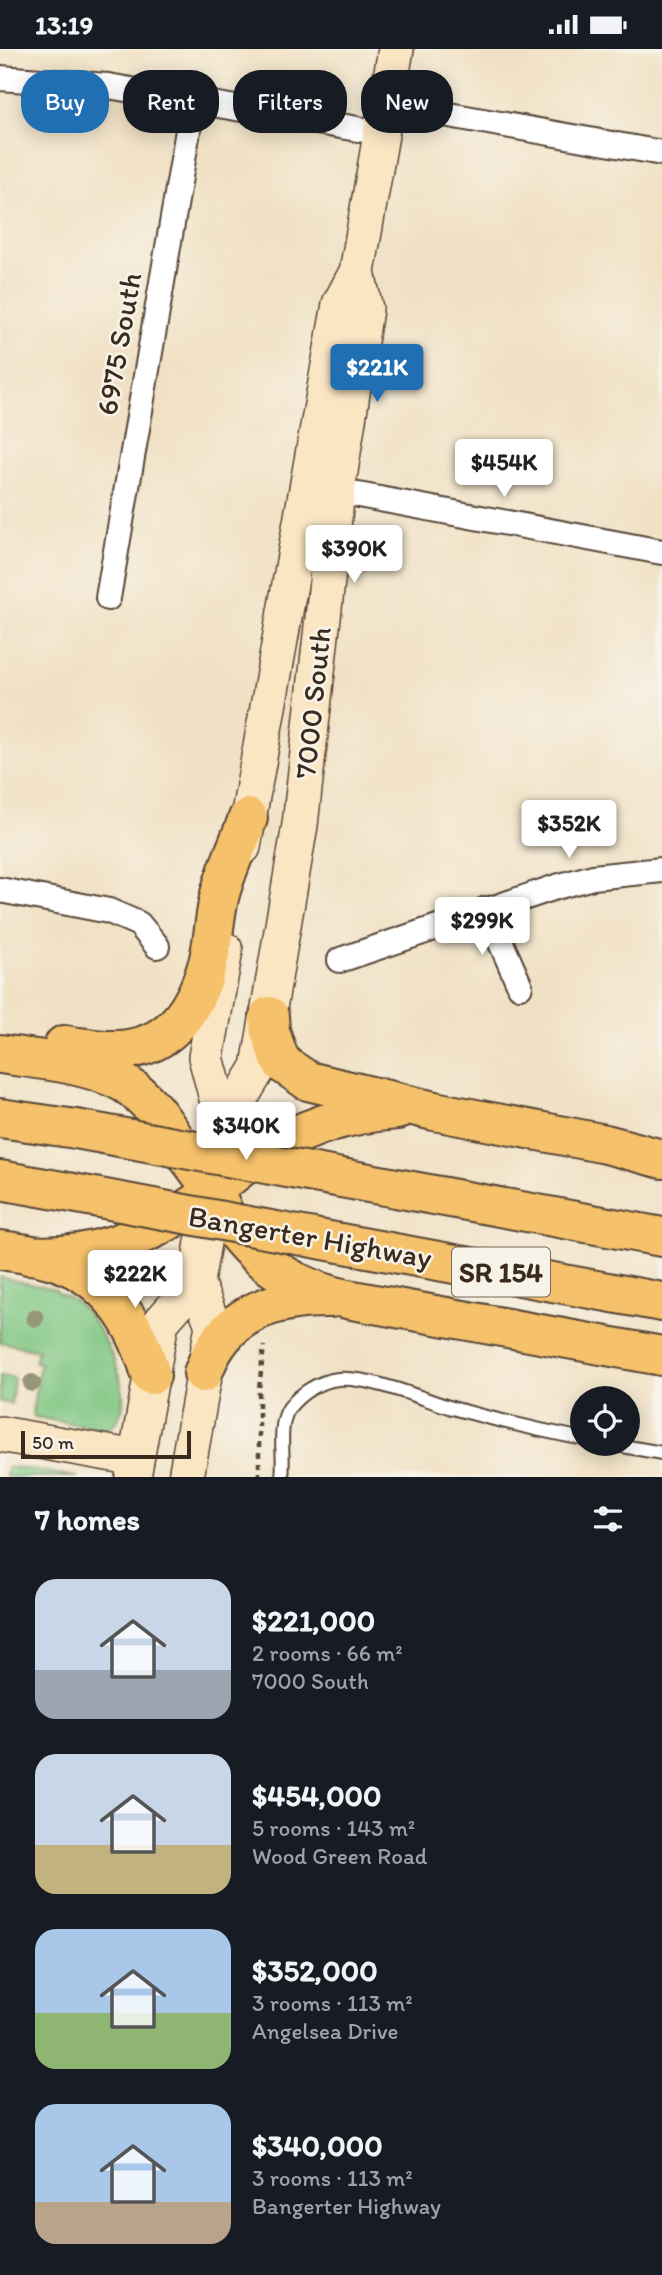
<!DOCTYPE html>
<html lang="en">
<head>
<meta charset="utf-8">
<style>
	body { margin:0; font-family:Itim,sans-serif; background:#20242c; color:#f1f3f6; height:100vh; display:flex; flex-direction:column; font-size:26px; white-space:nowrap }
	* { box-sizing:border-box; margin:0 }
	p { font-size:23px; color:#9ea1a6 }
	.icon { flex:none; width:38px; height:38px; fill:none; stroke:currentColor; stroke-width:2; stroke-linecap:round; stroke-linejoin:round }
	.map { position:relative; height:1428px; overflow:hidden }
	.sheet { display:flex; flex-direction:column; background:#171b24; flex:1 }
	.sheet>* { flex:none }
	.top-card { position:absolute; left:21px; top:21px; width:621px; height:63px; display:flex; gap:14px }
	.fabs { position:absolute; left:570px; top:1337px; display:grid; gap:14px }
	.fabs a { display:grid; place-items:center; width:70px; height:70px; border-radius:50%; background:#171b24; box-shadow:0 4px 18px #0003; font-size:35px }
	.scale { position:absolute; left:21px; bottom:18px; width:170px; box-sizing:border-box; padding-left:7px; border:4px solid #3b2a1e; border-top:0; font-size:19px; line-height:24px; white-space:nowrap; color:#3b2a1e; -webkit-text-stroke:5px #f7f3e8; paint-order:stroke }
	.price { position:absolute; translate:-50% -60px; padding:0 16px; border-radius:7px; background:#fff; color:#222; font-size:23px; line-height:46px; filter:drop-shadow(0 2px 4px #0008) }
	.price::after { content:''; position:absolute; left:50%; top:42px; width:21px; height:16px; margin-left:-10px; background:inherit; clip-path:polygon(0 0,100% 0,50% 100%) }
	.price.on { background:#1f6fb2; color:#fff }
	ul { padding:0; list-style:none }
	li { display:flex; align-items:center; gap:21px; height:175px; padding:0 35px }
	li span { display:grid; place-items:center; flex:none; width:196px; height:140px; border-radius:21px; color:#555 }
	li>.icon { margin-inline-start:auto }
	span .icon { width:84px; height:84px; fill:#fffc; stroke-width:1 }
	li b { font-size:30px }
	h2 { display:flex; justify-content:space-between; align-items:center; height:84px; padding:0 35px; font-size:30px }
	.pill { padding:0 24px; border-radius:28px; background:#171b24; box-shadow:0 4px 18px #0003; font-size:24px; line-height:63px }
	.pill.on { background:#1f6fb2; color:#fff }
	.status { display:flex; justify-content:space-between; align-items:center; height:49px; padding:0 35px; background:#171b24; direction:ltr }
	.status svg { height:19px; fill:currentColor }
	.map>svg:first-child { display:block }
	.green { fill:#7fc682; stroke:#5d7850; stroke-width:2 }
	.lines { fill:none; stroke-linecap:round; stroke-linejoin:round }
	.lane-casing { stroke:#564537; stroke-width:16 }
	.street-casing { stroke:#564537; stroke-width:28 }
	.secondary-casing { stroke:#564537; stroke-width:38 }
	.highway-casing { stroke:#564537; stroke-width:42 }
	.path { stroke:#564537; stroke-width:4.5; stroke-dasharray:5 5; stroke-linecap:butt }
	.lane { stroke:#fff; stroke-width:12 }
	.street { stroke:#fff; stroke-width:24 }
	.secondary { stroke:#fbe6c4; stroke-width:35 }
	.highway { stroke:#f5c16b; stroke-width:38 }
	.highway-bridge-casing { stroke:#564537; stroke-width:42; stroke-linecap:butt }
	.highway-bridge { stroke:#f5c16b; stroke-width:38 }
	.tree { fill:#989679 }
	.labels { text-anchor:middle; stroke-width:5; stroke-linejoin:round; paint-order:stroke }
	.shield { fill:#f7f3e8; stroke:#73665b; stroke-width:2 }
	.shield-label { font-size:28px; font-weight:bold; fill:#3b2a1e }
	.street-label { font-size:30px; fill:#3b2a1e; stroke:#f7f3e8 }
</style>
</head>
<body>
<div class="status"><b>13:19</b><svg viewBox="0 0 49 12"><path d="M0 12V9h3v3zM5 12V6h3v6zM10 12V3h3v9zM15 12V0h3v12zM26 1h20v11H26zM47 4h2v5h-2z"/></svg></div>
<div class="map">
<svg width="662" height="1428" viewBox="0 0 662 1428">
	<rect width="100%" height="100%" fill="#f7f3e8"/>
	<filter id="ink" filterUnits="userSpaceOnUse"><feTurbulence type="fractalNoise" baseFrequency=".0143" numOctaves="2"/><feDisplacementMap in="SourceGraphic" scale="14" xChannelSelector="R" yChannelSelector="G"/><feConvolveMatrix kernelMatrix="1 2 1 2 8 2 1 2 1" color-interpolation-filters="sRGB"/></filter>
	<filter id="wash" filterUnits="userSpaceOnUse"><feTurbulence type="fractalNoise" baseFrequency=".00686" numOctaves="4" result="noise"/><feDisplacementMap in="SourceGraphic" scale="28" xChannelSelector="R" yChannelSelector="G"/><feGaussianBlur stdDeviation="1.57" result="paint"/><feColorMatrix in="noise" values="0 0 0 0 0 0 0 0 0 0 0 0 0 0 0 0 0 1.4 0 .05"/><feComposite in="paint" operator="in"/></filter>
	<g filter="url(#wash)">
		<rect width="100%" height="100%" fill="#f1e1c4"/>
		<path class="green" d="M0,1228L57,1241L58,1244C64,1247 72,1250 77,1254C101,1274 150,1365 104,1380L35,1368L32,1364L40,1314L35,1313L38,1301L0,1293Z
			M0,1326L14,1329L11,1355L0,1353Z
			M8,1418H14L78,1428H6Z"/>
	</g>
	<g filter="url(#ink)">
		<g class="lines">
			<g class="lane-casing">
				<path id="lane" d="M611,1395L662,1404
					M282,1428C285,1407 277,1378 289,1359C300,1344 320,1332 338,1330C372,1328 420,1349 452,1359C496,1371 538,1381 583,1390"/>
			</g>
			<g class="street-casing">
				<path id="street" d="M0,29L108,37L381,84
					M386,57L438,64L662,104
					M337,442L662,503
					M108,549L193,52
					M0,841L109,862L139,875L157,897
					M486,860L520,937
					M340,911L556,838L593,828L662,821"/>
			</g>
			<g class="secondary-casing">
				<path id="secondary" d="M243,798L340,255L357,223
					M224,1076L206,1008L225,901
					M0,1385L136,1409
					M133,1428L161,1273L196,1233
					M186,1428L213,1276L196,1233L224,1076L259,1018L300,776L337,442L365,260L357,223L396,0"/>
			</g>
			<g class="highway-casing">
				<path id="highway" d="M269,967L270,982L278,1006L283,1015L308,1032L434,1062L606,1095L662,1110
					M64,996C82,998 100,1002 118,1001C170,999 195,960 208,914C214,892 214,867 220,845C227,819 239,794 248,769
					M0,1005C40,1011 88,1014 124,1034C148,1049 162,1070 177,1093C188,1109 201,1124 211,1140C219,1152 224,1166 232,1178C259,1217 301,1240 347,1250L662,1307
					M0,1069L76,1080
					M0,1131L62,1142
					M358,1132L662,1188
					M340,1194L662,1253
					M0,1201C20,1204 40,1206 59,1213C110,1231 137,1277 151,1326
					M28,1206C86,1211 145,1190 193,1156C214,1142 231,1125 252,1111C295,1082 345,1064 397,1061
					M203,1324C223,1265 272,1248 331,1249"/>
			</g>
			<path class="path" d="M259,1428V1340L264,1297"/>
			<use href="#lane" class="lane"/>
			<use href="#street" class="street"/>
			<use href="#secondary" class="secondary"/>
			<use href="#highway" class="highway"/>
			<g class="highway-bridge-casing">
				<path id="highway-bridge" d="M76,1080L358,1132
					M62,1142L340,1194"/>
			</g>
			<use href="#highway-bridge" class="highway-bridge"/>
		</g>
		<g class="tree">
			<circle cx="35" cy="1269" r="9"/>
			<circle cx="32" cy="1334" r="9"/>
		</g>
	</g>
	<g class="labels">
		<rect class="shield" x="452" y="1198.5" width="98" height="49" rx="5"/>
		<g class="shield-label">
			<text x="501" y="1233">SR 154</text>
		</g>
		<g class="street-label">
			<text transform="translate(119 295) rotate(-80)" y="10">6975 South</text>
			<text transform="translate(313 654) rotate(-84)" y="10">7000 South</text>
			<text transform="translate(310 1188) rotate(10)" y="10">Bangerter Highway</text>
		</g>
	</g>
</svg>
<div class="fabs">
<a><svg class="icon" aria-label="locate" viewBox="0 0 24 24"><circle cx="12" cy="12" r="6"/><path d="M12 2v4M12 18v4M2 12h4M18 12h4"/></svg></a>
</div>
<div class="scale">50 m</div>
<b class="price on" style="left:377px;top:355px">$221K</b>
<b class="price" style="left:504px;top:450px">$454K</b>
<b class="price" style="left:354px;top:536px">$390K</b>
<b class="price" style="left:569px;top:811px">$352K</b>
<b class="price" style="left:482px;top:908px">$299K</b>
<b class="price" style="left:246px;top:1113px">$340K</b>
<b class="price" style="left:135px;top:1261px">$222K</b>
<div class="top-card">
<a class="pill on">Buy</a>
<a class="pill">Rent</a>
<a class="pill">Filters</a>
<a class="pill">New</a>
</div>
</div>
<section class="sheet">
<h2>7 homes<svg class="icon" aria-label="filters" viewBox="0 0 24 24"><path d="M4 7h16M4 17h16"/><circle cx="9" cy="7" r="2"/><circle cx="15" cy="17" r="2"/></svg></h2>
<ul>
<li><span style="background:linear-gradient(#c9d6e8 65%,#9aa5b1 0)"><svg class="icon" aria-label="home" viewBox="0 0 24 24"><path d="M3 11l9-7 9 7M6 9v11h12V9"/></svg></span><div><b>$221,000</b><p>2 rooms · 66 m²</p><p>7000 South</p></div></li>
<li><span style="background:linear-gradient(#c9d6e8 65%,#c2b280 0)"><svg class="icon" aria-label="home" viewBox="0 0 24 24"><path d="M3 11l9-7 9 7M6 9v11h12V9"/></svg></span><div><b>$454,000</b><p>5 rooms · 143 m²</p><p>Wood Green Road</p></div></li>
<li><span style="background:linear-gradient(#a9c7e8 60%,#8fb573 0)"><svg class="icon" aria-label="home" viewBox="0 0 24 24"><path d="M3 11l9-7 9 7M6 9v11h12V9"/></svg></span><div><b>$352,000</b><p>3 rooms · 113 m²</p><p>Angelsea Drive</p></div></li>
<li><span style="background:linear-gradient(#a9c7e8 70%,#b9a48a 0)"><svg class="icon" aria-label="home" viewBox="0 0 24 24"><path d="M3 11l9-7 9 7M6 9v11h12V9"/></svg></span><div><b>$340,000</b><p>3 rooms · 113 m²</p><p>Bangerter Highway</p></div></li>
</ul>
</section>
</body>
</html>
